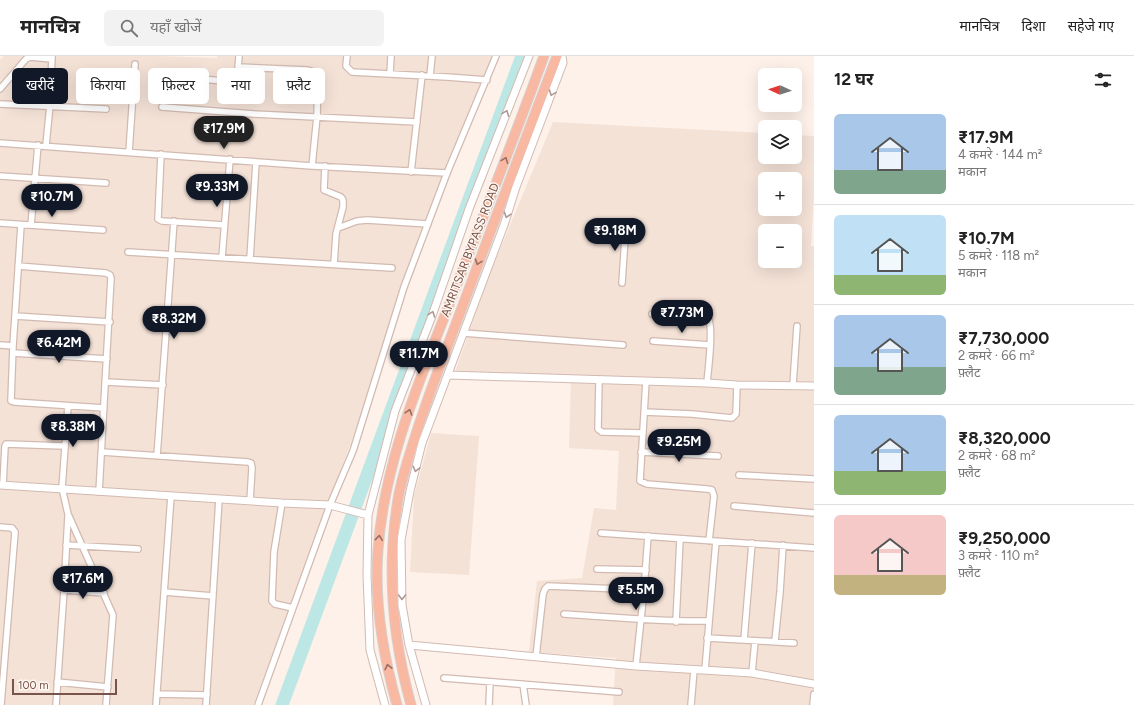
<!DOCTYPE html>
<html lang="hi">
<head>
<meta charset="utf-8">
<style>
	body { margin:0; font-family:Figtree,"Noto Sans Devanagari",sans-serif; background:#f2f2f2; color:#222; height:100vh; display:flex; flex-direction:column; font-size:15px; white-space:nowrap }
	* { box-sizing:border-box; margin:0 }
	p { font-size:13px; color:#767676 }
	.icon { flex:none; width:22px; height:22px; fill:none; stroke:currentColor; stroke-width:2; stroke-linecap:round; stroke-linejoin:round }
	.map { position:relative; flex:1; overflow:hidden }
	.details { display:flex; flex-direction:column; background:#fff; width:320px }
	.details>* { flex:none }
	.guide { position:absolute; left:12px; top:12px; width:380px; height:36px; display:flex; gap:8px }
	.needle { width:26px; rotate:274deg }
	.fabs { position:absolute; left:758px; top:12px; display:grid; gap:8px }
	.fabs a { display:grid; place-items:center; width:44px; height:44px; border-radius:6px; background:#fff; box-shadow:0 4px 16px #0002; font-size:20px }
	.scale { position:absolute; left:12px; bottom:10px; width:105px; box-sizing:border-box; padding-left:4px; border:2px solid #78544c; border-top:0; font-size:11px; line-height:14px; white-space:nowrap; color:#78544c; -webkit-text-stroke:3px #fff6f0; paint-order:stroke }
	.price { position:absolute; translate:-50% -34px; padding:0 9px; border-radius:14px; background:#111827; color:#fff; font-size:13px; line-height:26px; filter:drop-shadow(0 1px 2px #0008) }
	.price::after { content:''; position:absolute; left:50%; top:24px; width:12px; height:9px; margin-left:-6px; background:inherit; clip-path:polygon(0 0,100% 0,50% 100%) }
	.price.active { background:#222; color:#fff }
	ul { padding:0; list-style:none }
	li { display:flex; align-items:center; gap:12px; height:100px; padding:0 20px }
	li+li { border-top:1px solid #e0e0e0 }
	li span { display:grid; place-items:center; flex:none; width:112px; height:80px; border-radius:6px; color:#555 }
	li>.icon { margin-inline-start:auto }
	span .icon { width:48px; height:48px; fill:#fffc; stroke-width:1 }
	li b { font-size:17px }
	h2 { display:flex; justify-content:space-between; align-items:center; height:48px; padding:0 20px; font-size:17px }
	.pill { padding:0 14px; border-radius:6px; background:#fff; box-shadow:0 4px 16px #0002; font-size:14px; line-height:36px }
	.pill.active { background:#111827; color:#fff }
	header { display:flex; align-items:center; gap:24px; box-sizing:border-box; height:56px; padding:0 20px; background:#fff; border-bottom:1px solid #e0e0e0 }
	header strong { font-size:19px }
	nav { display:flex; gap:22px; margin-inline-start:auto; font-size:14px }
	.search { width:280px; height:36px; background:#f2f2f2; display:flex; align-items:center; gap:10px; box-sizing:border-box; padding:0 14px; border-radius:6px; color:#767676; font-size:15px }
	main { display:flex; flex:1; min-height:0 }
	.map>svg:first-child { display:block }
	.residential { fill:#f4e2d7; fill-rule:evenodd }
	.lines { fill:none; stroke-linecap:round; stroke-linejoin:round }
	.river { stroke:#bde7e5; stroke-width:13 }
	.minor-casing { stroke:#d2bab1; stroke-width:8 }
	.tertiary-casing { stroke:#d2bab1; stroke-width:9 }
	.trunk-casing { stroke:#d9cfcd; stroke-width:11 }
	.minor { stroke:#fff; stroke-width:5.5 }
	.tertiary { stroke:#fff; stroke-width:7 }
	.trunk { stroke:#f8b8a1; stroke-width:9 }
	.oneway { stroke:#ae9894 }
	.oneway2 { stroke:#986d61 }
	.labels { text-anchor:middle; stroke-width:3; stroke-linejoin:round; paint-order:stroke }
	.street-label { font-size:12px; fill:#78544c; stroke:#fff6f0 }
</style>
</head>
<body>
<header>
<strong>मानचित्र</strong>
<div class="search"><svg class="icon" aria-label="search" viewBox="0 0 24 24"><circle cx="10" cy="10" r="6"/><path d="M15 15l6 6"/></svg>यहाँ खोजें</div>
<nav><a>मानचित्र</a><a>दिशा</a><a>सहेजे गए</a></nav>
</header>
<main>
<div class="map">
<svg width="814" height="649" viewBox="0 0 814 649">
	<rect width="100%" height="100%" fill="#fdf1e9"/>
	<path class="residential" d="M4,0H159L217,2V0H495L469,67L254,649H0V4Z
		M553,66L765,77V101H795V79L814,80V138L811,190H814V649H613L616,602L529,596L537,525L582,522L594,452L616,454L619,395L569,392L571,319L455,316L488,222ZM765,123H795V153H765ZM765,175H795V205H765Z
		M431,377L479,380L469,519L410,516L414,440Z"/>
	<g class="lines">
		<path class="river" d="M282,649L522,0"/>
		<g class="minor-casing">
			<path id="minor" d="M347,0L346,10L352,16L447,21L487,24
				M239,11L307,14C313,15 316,17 318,22L317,60L312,110
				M390,18L391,0
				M169,20L234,26L237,23L239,0
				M430,20L432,0
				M0,33L26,3L30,1L52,3
				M0,48L106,53
				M162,51L254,58L417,66
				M0,87L312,110L447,117
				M46,89L50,49L52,0
				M129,96L135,8
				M161,98L158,163L162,165L224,169
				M325,110L324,134L341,141L343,144V151L336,178L334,208
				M411,116L422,19
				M0,120L106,127
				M0,167L103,174
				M21,169L13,290L11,345L14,346L104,352
				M31,169L38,89
				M338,172L357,165L367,164L428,168
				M128,196L392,212
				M222,201L230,103
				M250,203L256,106
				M18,210L106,217L110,219L111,222L99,436
				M622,227L626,167
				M652,258L708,262C714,272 708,314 707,327
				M15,260L110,266
				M463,277L623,289
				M653,285L710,289
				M0,289L13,290
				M13,297L107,303
				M599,324L598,373L602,376L643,377
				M646,325L640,425L647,428L707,433L712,434L714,440L709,485
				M106,326L163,329
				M793,329L797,270
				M68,350L62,432L68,458L113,559L106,649
				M644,356L692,358L732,362L736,358L737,329
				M102,396L248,406L251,407L252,412L250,445
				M641,396L718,400
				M157,400L174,165
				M739,419L814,423
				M3,429L5,390L6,388L64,390
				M282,447L274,496L272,545L275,548L293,552
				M734,450L814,457
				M0,471L12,472L15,476L1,649
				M601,477L814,492
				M752,487L744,584L794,587
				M66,489L138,493
				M597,513L646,514
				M64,534L104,537
				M164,536L213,540
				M564,558C612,561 660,566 708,565
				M676,566L680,483
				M707,582L744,584
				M775,585L780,536L783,489
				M536,601L543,538L545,533L548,530L644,534
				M636,610L644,534L648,480
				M705,614L716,485
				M752,617L755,585
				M444,622L619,636
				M57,626L108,631
				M523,628L526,649
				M157,638L207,639
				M56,649L64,534L68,460
				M156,649L171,440
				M206,649L219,443
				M258,649L330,449L353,395L404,231L447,117L496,0
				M489,649L490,626
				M691,649L694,614
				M813,649L814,638"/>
		</g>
		<g class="tertiary-casing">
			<path id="tertiary" d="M448,319L707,327L737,329L814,330
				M0,429L282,447L330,449L368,459
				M409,589L636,610L752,617L814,628
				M385,649L370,594L367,519L368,459L395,355L432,260L469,153L529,0
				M426,649L409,589L402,549L401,484L410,435L422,387L504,169L516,131L563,7L562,0"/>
		</g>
		<g class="trunk-casing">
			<path id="trunk" d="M397,649C383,599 374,546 378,494C384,408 418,328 449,249C481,166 514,83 544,0
				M411,649C393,584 387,516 397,450C399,432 405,414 410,397C422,358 436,319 451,281C486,187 521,94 557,0"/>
		</g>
		<use href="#minor" class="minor"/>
		<use href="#tertiary" class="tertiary"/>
		<use href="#trunk" class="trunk"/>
	</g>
	<defs><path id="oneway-chevron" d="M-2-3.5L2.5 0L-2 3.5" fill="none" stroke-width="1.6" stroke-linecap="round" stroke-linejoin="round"/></defs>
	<g class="oneway">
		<use href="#oneway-chevron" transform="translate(552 37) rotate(110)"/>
		<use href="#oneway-chevron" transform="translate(506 57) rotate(-69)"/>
		<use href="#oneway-chevron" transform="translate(507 159) rotate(108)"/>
		<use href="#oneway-chevron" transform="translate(432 258) rotate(-70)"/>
		<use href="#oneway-chevron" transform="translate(416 413) rotate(104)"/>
		<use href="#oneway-chevron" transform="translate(402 541) rotate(90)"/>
	</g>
	<g class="oneway2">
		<use href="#oneway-chevron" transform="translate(505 104) rotate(-69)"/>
		<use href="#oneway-chevron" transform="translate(478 206) rotate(110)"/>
		<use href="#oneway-chevron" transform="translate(409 356) rotate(-72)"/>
		<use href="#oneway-chevron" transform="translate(379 482) rotate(-84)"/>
		<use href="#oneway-chevron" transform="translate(388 611) rotate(-103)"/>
	</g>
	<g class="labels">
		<g class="street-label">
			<text transform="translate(470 194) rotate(-69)" y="4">AMRITSAR BYPASS ROAD</text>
		</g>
	</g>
</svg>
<div class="fabs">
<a><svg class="needle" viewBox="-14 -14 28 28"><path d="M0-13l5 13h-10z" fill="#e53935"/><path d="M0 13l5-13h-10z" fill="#767676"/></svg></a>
<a><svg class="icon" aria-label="layers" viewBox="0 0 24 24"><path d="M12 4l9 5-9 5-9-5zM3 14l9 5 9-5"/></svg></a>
<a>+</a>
<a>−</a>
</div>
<div class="scale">100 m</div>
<b class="price active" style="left:224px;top:94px">₹17.9M</b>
<b class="price" style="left:217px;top:152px">₹9.33M</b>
<b class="price" style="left:52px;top:162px">₹10.7M</b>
<b class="price" style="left:615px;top:196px">₹9.18M</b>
<b class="price" style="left:682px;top:278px">₹7.73M</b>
<b class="price" style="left:174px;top:284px">₹8.32M</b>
<b class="price" style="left:59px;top:308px">₹6.42M</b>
<b class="price" style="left:419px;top:319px">₹11.7M</b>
<b class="price" style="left:73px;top:392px">₹8.38M</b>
<b class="price" style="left:679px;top:407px">₹9.25M</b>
<b class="price" style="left:83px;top:544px">₹17.6M</b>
<b class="price" style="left:636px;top:555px">₹5.5M</b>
<div class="guide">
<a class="pill active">खरीदें</a>
<a class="pill">किराया</a>
<a class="pill">फ़िल्टर</a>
<a class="pill">नया</a>
<a class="pill">फ़्लैट</a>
</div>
</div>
<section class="details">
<h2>12 घर<svg class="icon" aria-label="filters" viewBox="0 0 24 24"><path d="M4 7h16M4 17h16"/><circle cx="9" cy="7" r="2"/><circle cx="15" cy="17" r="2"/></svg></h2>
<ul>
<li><span style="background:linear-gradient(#a9c7e8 70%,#7fa58c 0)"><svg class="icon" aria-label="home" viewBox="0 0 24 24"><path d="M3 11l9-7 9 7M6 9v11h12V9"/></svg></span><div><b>₹17.9M</b><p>4 कमरे · 144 m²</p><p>मकान</p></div></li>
<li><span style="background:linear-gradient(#bfe0f5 75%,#8fb573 0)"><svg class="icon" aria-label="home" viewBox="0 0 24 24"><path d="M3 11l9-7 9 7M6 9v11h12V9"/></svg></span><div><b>₹10.7M</b><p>5 कमरे · 118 m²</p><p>मकान</p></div></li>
<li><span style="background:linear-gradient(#a9c7e8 65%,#7fa58c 0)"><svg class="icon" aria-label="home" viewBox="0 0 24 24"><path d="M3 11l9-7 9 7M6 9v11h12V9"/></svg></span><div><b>₹7,730,000</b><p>2 कमरे · 66 m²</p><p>फ़्लैट</p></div></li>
<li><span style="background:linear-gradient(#a9c7e8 70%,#8fb573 0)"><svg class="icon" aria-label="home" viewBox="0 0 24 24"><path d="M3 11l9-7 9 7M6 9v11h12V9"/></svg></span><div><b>₹8,320,000</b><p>2 कमरे · 68 m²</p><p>फ़्लैट</p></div></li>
<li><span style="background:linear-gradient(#f6c9c9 75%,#c2b280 0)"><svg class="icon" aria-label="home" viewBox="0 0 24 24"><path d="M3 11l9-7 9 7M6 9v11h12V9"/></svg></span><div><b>₹9,250,000</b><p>3 कमरे · 110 m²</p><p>फ़्लैट</p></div></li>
</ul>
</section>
</main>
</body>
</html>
